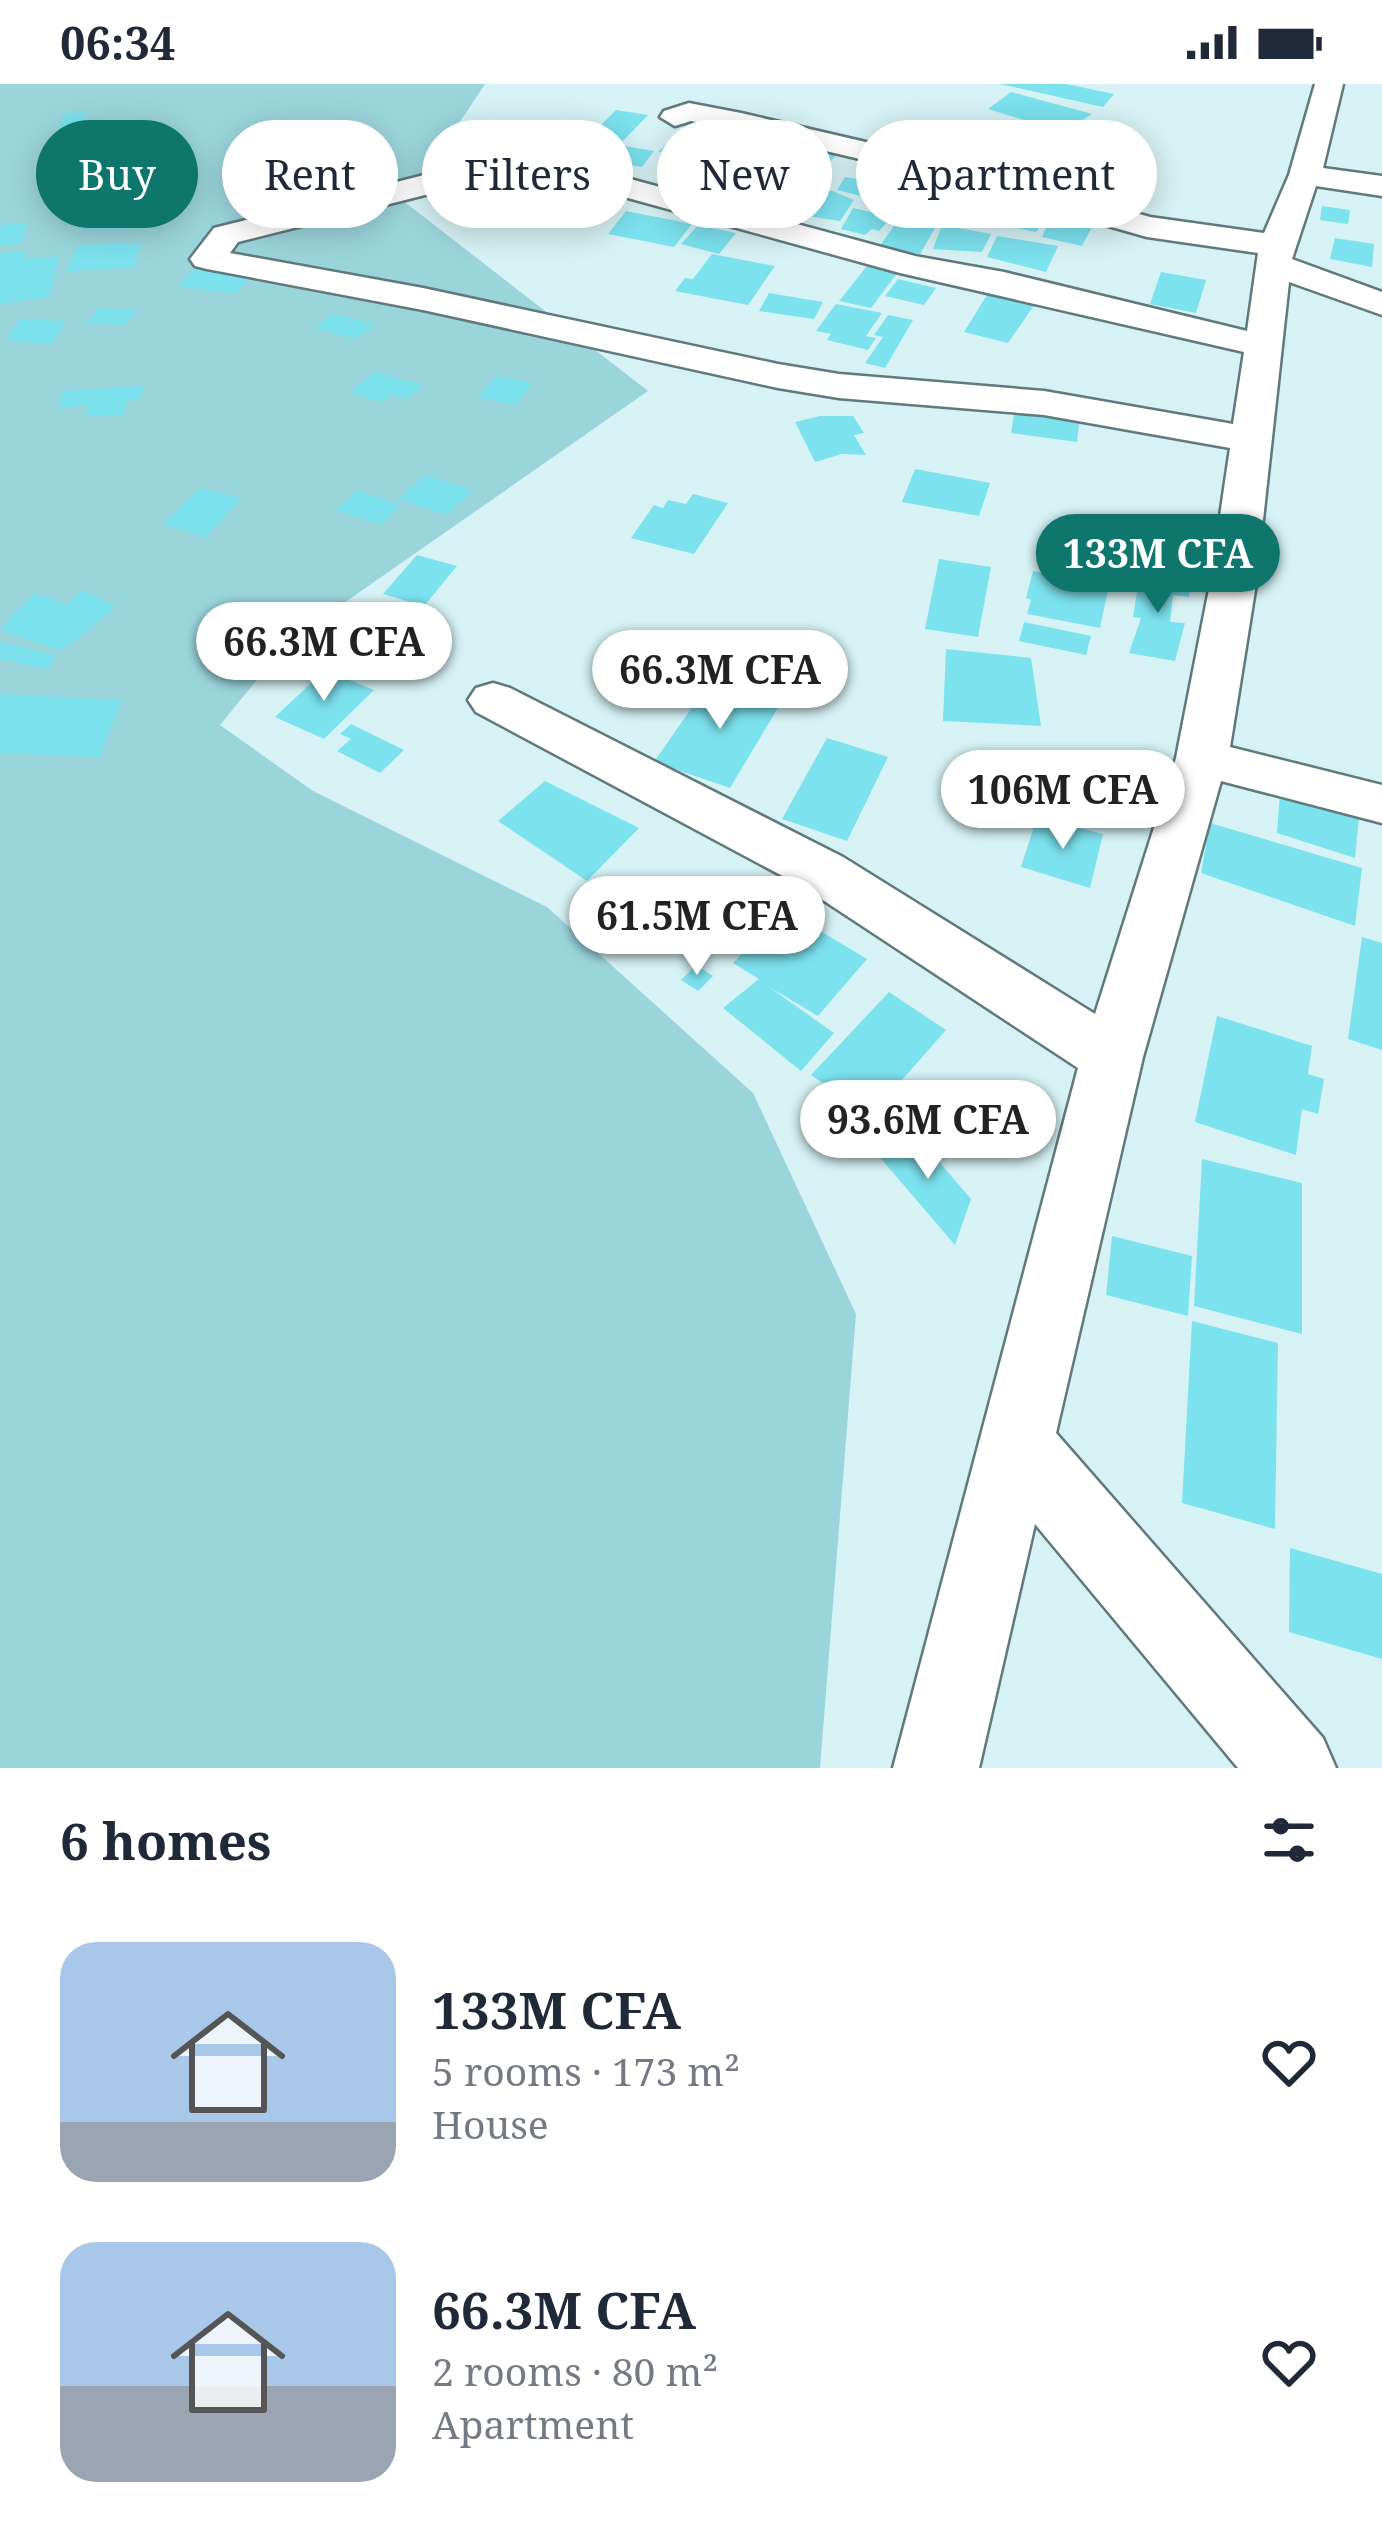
<!DOCTYPE html>
<html lang="en">
<head>
<meta charset="utf-8">
<style>
	body { margin:0; font-family:"Noto Serif",serif; background:#f2f2f3; color:#1f2937; height:100vh; display:flex; flex-direction:column; font-size:45px; white-space:nowrap }
	* { box-sizing:border-box; margin:0 }
	p { font-size:39px; color:#747a83 }
	.icon { flex:none; width:66px; height:66px; fill:none; stroke:currentColor; stroke-width:2; stroke-linecap:round; stroke-linejoin:round }
	.map { position:relative; height:1684px; overflow:hidden }
	.sheet { display:flex; flex-direction:column; background:#fff; flex:1 }
	.sheet>* { flex:none }
	.hud { position:absolute; left:36px; top:36px; width:1311px; height:108px; display:flex; gap:24px }
	.price { position:absolute; translate:-50% -102px; padding:0 27px; border-radius:42px; background:#fff; color:#222; font-size:39px; line-height:78px; filter:drop-shadow(0 3px 6px #0008) }
	.price::after { content:''; position:absolute; left:50%; top:72px; width:36px; height:27px; margin-left:-18px; background:inherit; clip-path:polygon(0 0,100% 0,50% 100%) }
	.price.current { background:#0f766e; color:#fff }
	ul { padding:0; list-style:none }
	li { display:flex; align-items:center; gap:36px; height:300px; padding:0 60px }
	li span { display:grid; place-items:center; flex:none; width:336px; height:240px; border-radius:36px; color:#555 }
	li>.icon { margin-inline-start:auto }
	span .icon { width:144px; height:144px; fill:#fffc; stroke-width:1 }
	li b { font-size:51px }
	h2 { display:flex; justify-content:space-between; align-items:center; height:144px; padding:0 60px; font-size:51px }
	.tag { padding:0 42px; border-radius:54px; background:#fff; box-shadow:0 6px 30px #0003; font-size:42px; line-height:108px }
	.tag.current { background:#0f766e; color:#fff }
	.status { display:flex; justify-content:space-between; align-items:center; height:84px; padding:0 60px; background:#fff; direction:ltr }
	.status svg { height:33px; fill:currentColor }
	.map>svg:first-child { display:block }
	.green { fill:#9bd5dc }
	.building { fill:#7ce2ee }
	.lines { fill:none; stroke-linecap:round; stroke-linejoin:round }
	.street-casing { stroke:#60797c; stroke-width:5 }
	.street { fill:#fff; fill-rule:evenodd }
</style>
</head>
<body>
<div class="status"><b>06:34</b><svg viewBox="0 0 49 12"><path d="M0 12V9h3v3zM5 12V6h3v6zM10 12V3h3v9zM15 12V0h3v12zM26 1h20v11H26zM47 4h2v5h-2z"/></svg></div>
<div class="map">
<svg width="1382" height="1684" viewBox="0 0 1382 1684">
	<rect width="100%" height="100%" fill="#d6f2f5"/>
	<path class="green" d="M0,0H485L406,119L648,307L288,558L220,641L313,707L547,823L753,1009L856,1230L820,1684H0Z"/>
	<path class="building" d="M1000,0H1066L1114,10L1103,23Z
		M1011,8L1092,30L1063,48L988,25Z
		M616,26L648,31L619,61L654,67L642,83L498,60L507,45L586,56Z
		M87,28L78,52L56,53L65,29Z
		M691,36L708,39L676,71L658,68Z
		M933,41L985,46L981,79L925,73Z
		M716,52L753,59L730,83L693,76Z
		M819,68L836,71L811,100L791,96L807,101L789,120L729,106L749,87L780,94L787,86L800,89Z
		M877,82L908,88L889,119L837,106L845,93L865,96Z
		M500,91L561,97L549,114L490,106Z
		M812,104L833,107L854,116L840,137L789,129Z
		M931,105L982,114L971,134L918,125Z
		M156,120L146,144L83,146L95,122Z
		M1322,122L1350,126L1348,140L1320,136Z
		M907,123L942,132L920,170L879,163Z
		M853,124L892,133L879,147L872,145L865,151L841,145Z
		M1031,124L1051,126L1096,135L1082,162L1042,153L1047,142L1042,140L1036,148L1016,144Z
		M626,127L692,140L674,163L608,150Z
		M27,139L21,160L0,161V141Z
		M698,141L736,149L719,170L681,160Z
		M942,141L991,150L982,168L933,165Z
		M997,152L1058,162L1046,188L987,173Z
		M1335,154L1374,160L1372,183L1330,175Z
		M141,159L133,184L66,187L78,161Z
		M27,167L24,175L59,172L49,213L0,220V169Z
		M712,170L775,182L748,221L675,207L685,194L693,195Z
		M199,181L255,189L235,210L178,202Z
		M867,182L898,188L871,224L839,217Z
		M1161,188L1206,196L1196,229L1150,220Z
		M898,195L936,204L924,221L885,212Z
		M769,209L823,218L814,235L759,227Z
		M987,211L1035,220L1008,259L964,248Z
		M836,220L882,229L866,252L876,254L868,266L827,256L831,250L816,247Z
		M98,224L136,226L125,241L87,239Z
		M334,230L375,240L356,255L315,244Z
		M888,231L913,236L885,284L865,279L883,253L874,251Z
		M21,234L34,236L66,237L51,260L6,256Z
		M374,288L423,301L407,315L391,311L383,318L350,309Z
		M496,292L533,299L515,321L478,313Z
		M143,302L140,315L127,316L123,332L86,331L90,321L58,324L63,307Z
		M1015,325L1080,333L1077,358L1011,349Z
		M820,332H853L864,349L854,351L866,371L842,370L815,378L795,338Z
		M915,385L990,399L979,432L902,418Z
		M425,391L473,406L447,431L398,415Z
		M201,404L241,414L206,453L163,440Z
		M358,406L400,421L382,441L336,426Z
		M693,410L728,419L694,470L631,454L654,421L663,424L668,416L686,420Z
		M417,471L457,482L424,522L383,510Z
		M939,475L991,483L978,553L925,545Z
		M1033,487L1109,501L1100,544L1027,530L1031,516L1026,514Z
		M1140,488L1191,497L1189,513L1173,511L1170,538L1185,539L1175,577L1129,569L1141,534L1133,533Z
		M83,506L116,523L61,567L0,546L34,509L67,520Z
		M1024,538L1091,552L1086,571L1019,557Z
		M0,558L55,571L49,586L0,575Z
		M946,565L1031,574L1041,642L943,637Z
		M325,586L374,606L324,655L275,633Z
		M713,593L785,612L730,704L654,678Z
		M0,610L122,616L99,673L0,669Z
		M351,640L404,666L380,689L337,667L351,655L340,650Z
		M827,654L888,673L847,757L782,735Z
		M1090,684L1140,693L1139,723L1086,709Z
		M545,697L639,744L587,797L498,737Z
		M1280,709L1359,734L1355,774L1277,749Z
		M1037,733L1103,750L1090,804L1021,783Z
		M1210,739L1362,784L1355,842L1201,789Z
		M784,825L867,875L818,932L769,903L834,949L801,987L723,924L759,895L733,879Z
		M1362,853L1382,859V966L1348,955Z
		M696,881L713,892L698,907L681,896Z
		M889,908L946,946L870,1032L811,991Z
		M1217,932L1312,962L1308,990L1324,995L1318,1030L1302,1025L1296,1071L1195,1038Z
		M910,1044L971,1115L955,1161L877,1070Z
		M1202,1075L1302,1099V1250L1194,1222Z
		M1112,1152L1192,1172L1188,1232L1106,1211Z
		M1192,1237L1278,1259L1275,1445L1182,1419Z
		M1290,1464L1382,1490V1575L1289,1548Z"/>
	<g class="lines">
		<g class="street-casing">
			<path id="street" d="M1315,0H1343L1323,84L1382,92V112L1316,102L1292,175L1382,208V231L1289,198L1256,500L1230,663L1382,701V739L1221,697L1143,973L1056,1349L1323,1654L1336,1684H1238L1035,1440L979,1684H893L1078,984L803,803L476,628L468,616L476,604L493,599L510,604L843,773L1095,930L1176,674L1210,500L1230,364L1044,331L839,314L778,304L423,226L207,185L195,182L190,175L214,144L440,87L549,73L915,172L1004,188L1247,247L1258,169L1147,153L932,92L741,47L691,37L675,42L660,33L664,27L689,19L741,29L952,78L1150,133L1264,149L1289,91ZM548,92L900,189L1244,268L1233,340L1044,307L839,290L778,280L423,204L230,169L238,158L441,107Z"/>
		</g>
		<use href="#street" class="street"/>
	</g>
</svg>
<b class="price current" style="left:1158px;top:532px">133M CFA</b>
<b class="price" style="left:324px;top:620px">66.3M CFA</b>
<b class="price" style="left:720px;top:648px">66.3M CFA</b>
<b class="price" style="left:1063px;top:768px">106M CFA</b>
<b class="price" style="left:697px;top:894px">61.5M CFA</b>
<b class="price" style="left:928px;top:1098px">93.6M CFA</b>
<div class="hud">
<a class="tag current">Buy</a>
<a class="tag">Rent</a>
<a class="tag">Filters</a>
<a class="tag">New</a>
<a class="tag">Apartment</a>
</div>
</div>
<section class="sheet">
<h2>6 homes<svg class="icon" aria-label="filters" viewBox="0 0 24 24"><path d="M4 7h16M4 17h16"/><circle cx="9" cy="7" r="2"/><circle cx="15" cy="17" r="2"/></svg></h2>
<ul>
<li><span style="background:linear-gradient(#a9c7e8 75%,#9aa5b1 0)"><svg class="icon" aria-label="home" viewBox="0 0 24 24"><path d="M3 11l9-7 9 7M6 9v11h12V9"/></svg></span><div><b>133M CFA</b><p>5 rooms · 173 m²</p><p>House</p></div><svg class="icon" aria-label="heart" viewBox="0 0 24 24"><path d="M12 20l-8-8c-3-5 5-10 8-4 3-6 11-1 8 4z"/></svg></li>
<li><span style="background:linear-gradient(#a9c7e8 60%,#9aa5b1 0)"><svg class="icon" aria-label="home" viewBox="0 0 24 24"><path d="M3 11l9-7 9 7M6 9v11h12V9"/></svg></span><div><b>66.3M CFA</b><p>2 rooms · 80 m²</p><p>Apartment</p></div><svg class="icon" aria-label="heart" viewBox="0 0 24 24"><path d="M12 20l-8-8c-3-5 5-10 8-4 3-6 11-1 8 4z"/></svg></li>
</ul>
</section>
</body>
</html>
